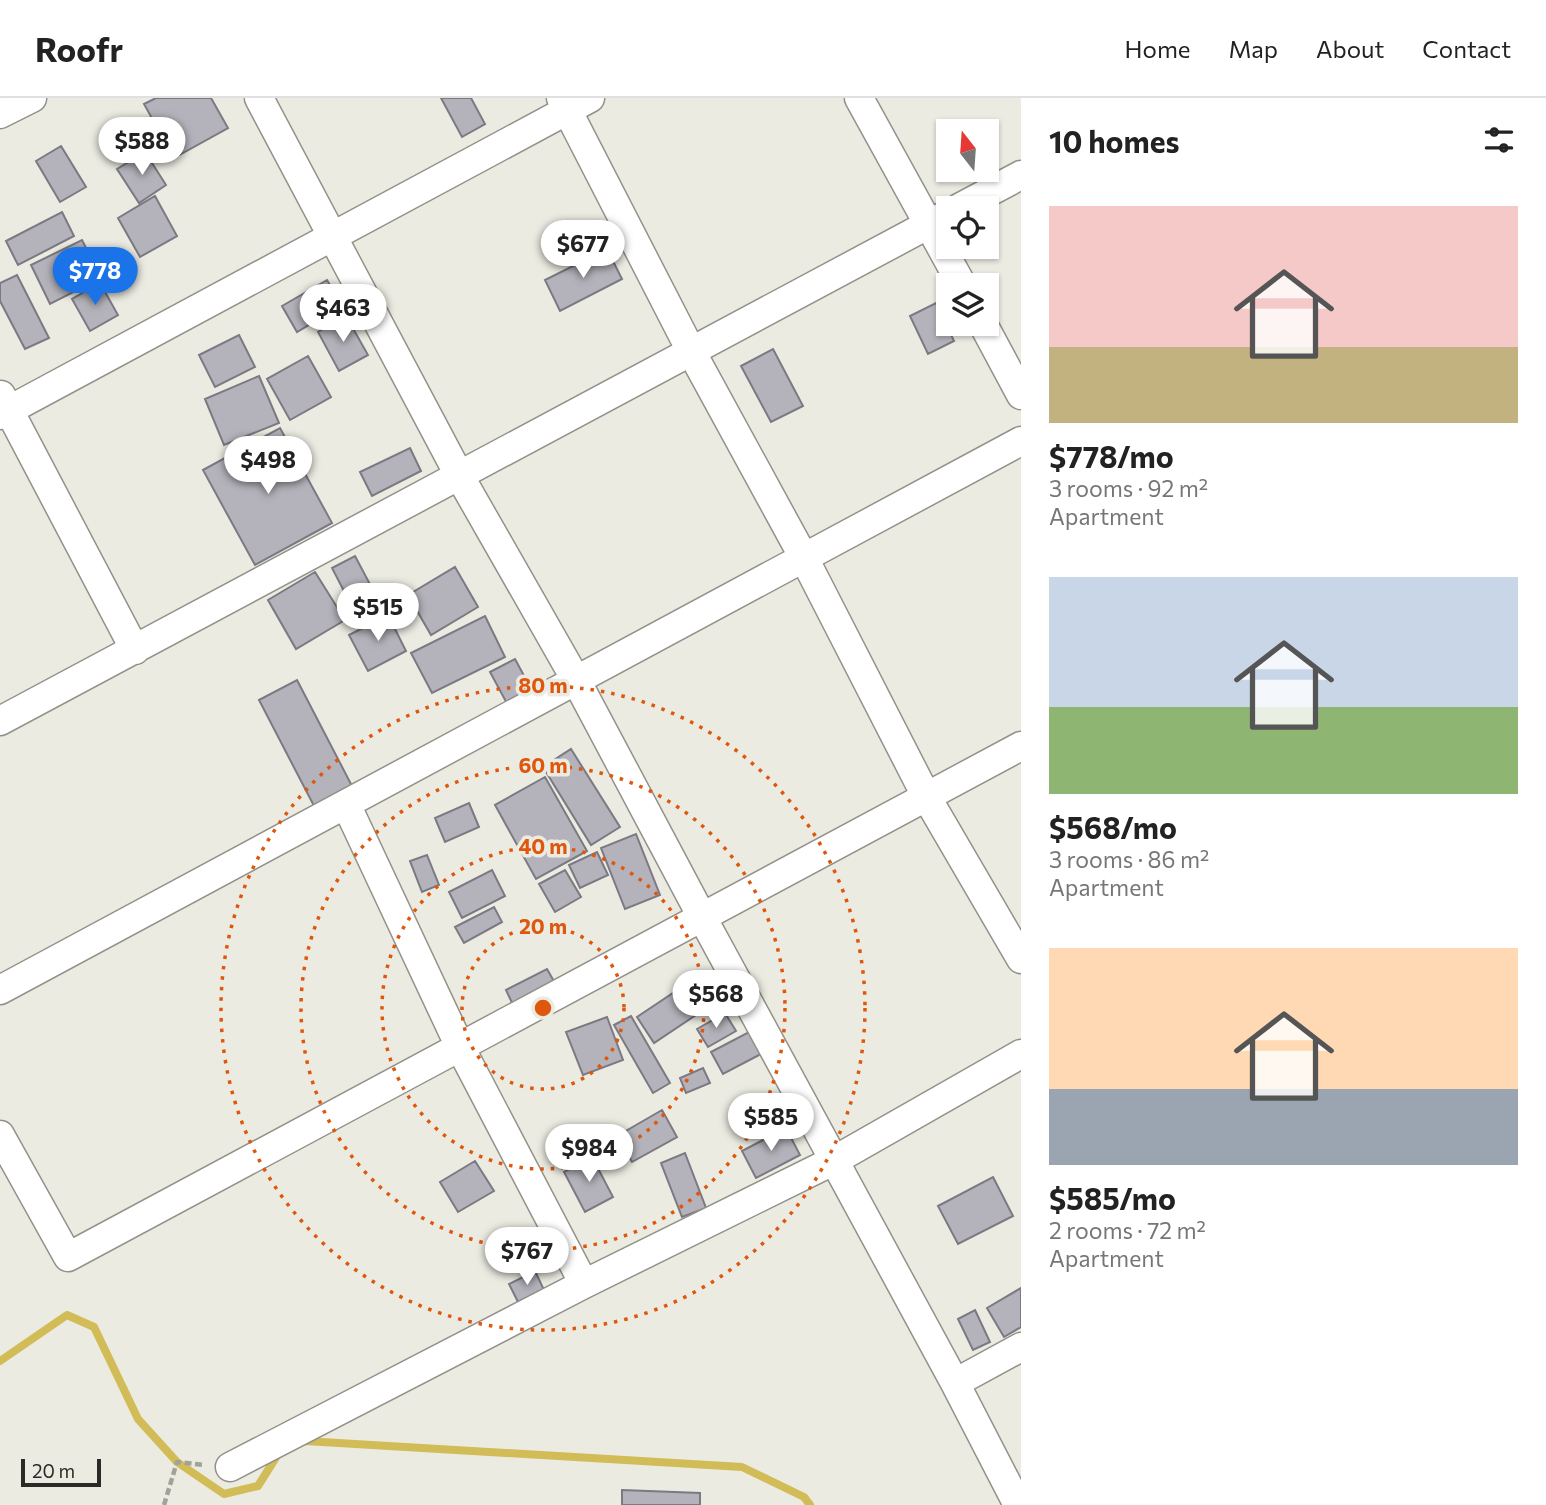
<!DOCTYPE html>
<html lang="en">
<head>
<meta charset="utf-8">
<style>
	body { margin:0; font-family:Commissioner,sans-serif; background:#f2f2f2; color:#222; height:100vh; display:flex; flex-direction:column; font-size:26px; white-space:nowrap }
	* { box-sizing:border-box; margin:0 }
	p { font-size:23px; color:#767676 }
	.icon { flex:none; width:38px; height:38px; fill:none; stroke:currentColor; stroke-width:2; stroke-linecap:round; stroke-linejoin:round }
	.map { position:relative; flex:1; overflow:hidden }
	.side { display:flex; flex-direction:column; background:#fff; width:525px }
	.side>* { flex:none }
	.needle { width:46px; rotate:343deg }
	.fabs { position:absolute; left:936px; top:21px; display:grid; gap:14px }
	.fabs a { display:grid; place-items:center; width:63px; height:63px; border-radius:0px; background:#fff; box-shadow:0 2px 5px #0004; font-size:35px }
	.scale { position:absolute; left:21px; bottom:18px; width:80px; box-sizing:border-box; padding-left:7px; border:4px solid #2a2a27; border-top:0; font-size:19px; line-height:24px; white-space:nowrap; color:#2a2a27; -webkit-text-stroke:5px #ecebe2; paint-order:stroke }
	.price { position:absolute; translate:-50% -60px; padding:0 16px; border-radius:24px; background:#fff; color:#222; font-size:23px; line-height:46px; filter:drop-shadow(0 2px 4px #0008) }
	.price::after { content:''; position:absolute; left:50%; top:42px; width:21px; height:16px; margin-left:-10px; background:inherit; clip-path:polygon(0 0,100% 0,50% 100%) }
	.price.selected { background:#1a73e8; color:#fff }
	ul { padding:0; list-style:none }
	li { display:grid; align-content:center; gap:14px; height:371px; padding:0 28px }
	li span { display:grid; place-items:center; height:217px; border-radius:0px; color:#555 }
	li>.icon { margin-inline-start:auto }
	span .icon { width:126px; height:126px; fill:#fffc; stroke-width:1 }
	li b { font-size:30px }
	h2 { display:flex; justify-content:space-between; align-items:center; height:84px; padding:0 28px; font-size:30px }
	header { display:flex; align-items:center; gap:42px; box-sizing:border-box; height:98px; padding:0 35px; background:#fff; border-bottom:2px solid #e0e0e0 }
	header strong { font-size:33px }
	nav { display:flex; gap:38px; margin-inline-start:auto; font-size:24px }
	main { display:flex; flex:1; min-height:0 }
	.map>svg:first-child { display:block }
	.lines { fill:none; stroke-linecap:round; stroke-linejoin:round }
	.stream { stroke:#d1bc58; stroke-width:8 }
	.building { fill:#b4b3bb; stroke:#7b7981; stroke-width:2 }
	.minor-casing { stroke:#939189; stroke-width:31 }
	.path { stroke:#a2a29b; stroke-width:4.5; stroke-dasharray:7 3.5; stroke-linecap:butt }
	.minor { stroke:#fff; stroke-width:28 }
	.ring { fill:none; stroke:#de570d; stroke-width:3.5; stroke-dasharray:3.5 7 }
	.centre { fill:#de570d; stroke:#ecebe2; stroke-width:3.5 }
	.ring-label { font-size:21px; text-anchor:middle; font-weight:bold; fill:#de570d; stroke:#ecebe2; stroke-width:7; stroke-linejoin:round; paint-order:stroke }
</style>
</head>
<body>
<header>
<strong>Roofr</strong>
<nav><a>Home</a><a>Map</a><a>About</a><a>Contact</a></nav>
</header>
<main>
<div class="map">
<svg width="1021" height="1407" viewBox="0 0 1021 1407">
	<rect width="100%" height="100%" fill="#ecebe2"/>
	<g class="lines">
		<path class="stream" d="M0,1263L67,1217L94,1229L138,1321L177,1364L224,1396L258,1388L280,1353
			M302,1344L305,1343L742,1369L804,1399L810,1407"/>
	</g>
	<path class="building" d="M156,0H211L228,30L174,60L144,6Z
		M441,0H471L485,26L462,39Z
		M61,48L86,89L60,104L36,63Z
		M145,54L166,87L139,105L117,71Z
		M155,98L177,138L140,159L118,120Z
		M62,114L74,138L18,167L6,143Z
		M82,142L101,180L50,206L31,167Z
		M607,151L622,181L560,213L545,182Z
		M17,177L49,240L25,251L0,203V185Z
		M327,182L342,207L297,234L282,208Z
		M100,185L118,217L90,233L72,201Z
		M936,205L954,243L928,256L910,218Z
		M346,218L368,257L339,273L318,234Z
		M239,237L255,269L215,289L199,257Z
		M773,251L803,308L771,324L741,268Z
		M308,258L331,299L290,322L267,281Z
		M259,278L279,325L224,347L205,301Z
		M280,330L332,425L255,467L203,372Z
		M410,350L421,373L372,398L360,374Z
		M355,458L382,509L359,522L332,470Z
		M455,469L478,509L431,537L408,497Z
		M315,474L345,522L296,551L268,502Z
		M388,517L406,553L368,573L349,537Z
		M485,518L505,559L432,595L411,555Z
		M515,561L535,598L510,611L490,574Z
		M297,582L352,688L314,708L259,602Z
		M571,651L620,729L591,747L543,669Z
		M545,679L587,753L536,781L495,707Z
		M469,705L479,729L445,744L435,720Z
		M636,736L660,797L625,811L601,750Z
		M597,754L608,777L580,790L569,767Z
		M427,757L439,787L422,794L410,763Z
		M492,772L505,798L462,820L449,794Z
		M565,772L581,799L555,814L539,786Z
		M494,809L502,824L464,845L455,829Z
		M547,871L555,885L513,907L506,892Z
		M700,877L717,903L654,945L637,919Z
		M725,915L736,933L708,949L697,931Z
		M631,918L670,985L653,995L614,927Z
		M607,919L623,962L583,977L566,934Z
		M749,934L761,956L723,976L711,954Z
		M703,970L710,985L686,995L680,980Z
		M662,1012L677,1039L632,1064L617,1038Z
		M786,1030L800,1057L756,1080L742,1053Z
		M685,1055L706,1110L682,1119L661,1065Z
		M592,1059L613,1099L585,1114L564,1074Z
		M475,1063L494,1093L458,1114L440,1084Z
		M993,1079L1013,1118L958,1146L938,1108Z
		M535,1173L544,1192L518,1204L509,1186Z
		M1021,1190V1229L1004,1239L987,1210Z
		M975,1212L990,1244L973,1252L958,1221Z
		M622,1392L700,1395V1407H622Z"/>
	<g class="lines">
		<g class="minor-casing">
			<path id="minor" d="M259,0L459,377L576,582L702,819L955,1285L1018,1407
				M561,0L691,253L804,460L926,698L1021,861
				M859,0L962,187
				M0,16L32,0
				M959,110L1021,77
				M983,226L1021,297
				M1,297L135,552
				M0,317L590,0
				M0,623L948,116
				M346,706L460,949L584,1186
				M0,892L1021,343
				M0,1037L68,1159L1021,648
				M955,1285L1021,1249
				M230,1369L584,1186L835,1062L1021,956"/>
		</g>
		<path class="path" d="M164,1407L177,1364L205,1367"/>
		<use href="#minor" class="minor"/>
	</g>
	<g class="ring">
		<circle cx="543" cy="910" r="81"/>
		<circle cx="543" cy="910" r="161"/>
		<circle cx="543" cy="910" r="242"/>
		<circle cx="543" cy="910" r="322"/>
	</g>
	<circle cx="543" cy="910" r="10" class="centre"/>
	<g class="ring-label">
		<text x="543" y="595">80 m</text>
		<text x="543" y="675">60 m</text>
		<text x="543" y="756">40 m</text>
		<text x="543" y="836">20 m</text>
	</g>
</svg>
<div class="fabs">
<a><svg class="needle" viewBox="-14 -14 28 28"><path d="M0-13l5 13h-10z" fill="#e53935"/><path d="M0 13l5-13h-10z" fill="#767676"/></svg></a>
<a><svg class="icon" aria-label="locate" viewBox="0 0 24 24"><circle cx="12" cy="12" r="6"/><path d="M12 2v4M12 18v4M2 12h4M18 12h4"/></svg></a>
<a><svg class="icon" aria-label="layers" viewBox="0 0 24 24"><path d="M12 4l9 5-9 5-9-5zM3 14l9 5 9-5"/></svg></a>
</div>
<div class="scale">20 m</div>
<b class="price" style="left:142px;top:79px">$588</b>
<b class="price" style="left:583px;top:182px">$677</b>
<b class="price selected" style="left:95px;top:209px">$778</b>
<b class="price" style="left:343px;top:246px">$463</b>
<b class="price" style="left:268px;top:398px">$498</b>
<b class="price" style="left:378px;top:545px">$515</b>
<b class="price" style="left:716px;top:932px">$568</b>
<b class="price" style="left:771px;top:1055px">$585</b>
<b class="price" style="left:589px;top:1086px">$984</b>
<b class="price" style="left:527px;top:1189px">$767</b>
</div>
<section class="side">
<h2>10 homes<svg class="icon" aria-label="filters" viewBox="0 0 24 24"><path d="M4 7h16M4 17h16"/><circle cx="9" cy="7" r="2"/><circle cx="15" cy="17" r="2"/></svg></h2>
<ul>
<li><span style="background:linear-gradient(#f6c9c9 65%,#c2b280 0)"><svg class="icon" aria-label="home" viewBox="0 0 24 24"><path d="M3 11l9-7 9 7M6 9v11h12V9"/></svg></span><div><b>$778/mo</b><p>3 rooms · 92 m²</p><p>Apartment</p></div></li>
<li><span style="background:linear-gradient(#c9d6e8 60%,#8fb573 0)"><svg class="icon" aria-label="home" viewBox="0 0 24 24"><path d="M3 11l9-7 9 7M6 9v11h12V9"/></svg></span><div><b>$568/mo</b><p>3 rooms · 86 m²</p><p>Apartment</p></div></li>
<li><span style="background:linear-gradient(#ffd9b3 65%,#9aa5b1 0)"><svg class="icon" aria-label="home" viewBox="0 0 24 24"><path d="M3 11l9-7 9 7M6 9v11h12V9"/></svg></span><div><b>$585/mo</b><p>2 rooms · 72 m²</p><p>Apartment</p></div></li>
</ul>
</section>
</main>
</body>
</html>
